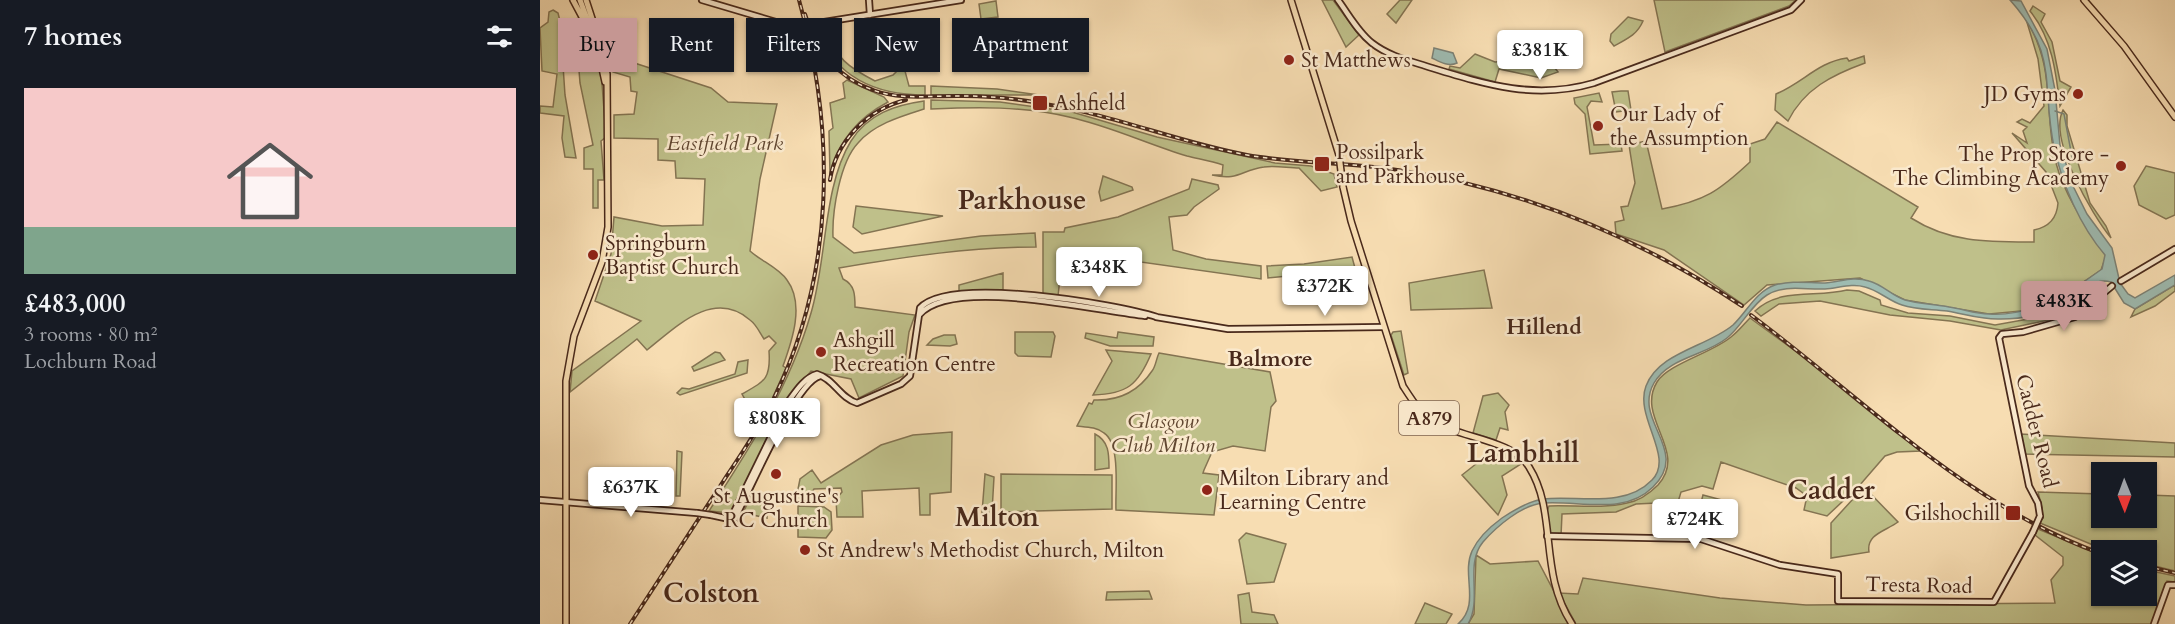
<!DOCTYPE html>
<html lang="en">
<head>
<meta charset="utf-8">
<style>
	body { margin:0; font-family:Cardo,serif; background:#242831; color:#f1f3f6; height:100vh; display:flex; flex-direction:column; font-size:22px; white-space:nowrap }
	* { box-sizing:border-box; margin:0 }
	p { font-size:20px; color:#9ea1a6 }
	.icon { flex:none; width:33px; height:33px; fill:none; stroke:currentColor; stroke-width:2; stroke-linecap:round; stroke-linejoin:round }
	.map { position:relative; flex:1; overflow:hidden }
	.drawer { display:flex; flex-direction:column; background:#171b24; width:540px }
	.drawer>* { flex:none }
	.hud { position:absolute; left:18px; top:18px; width:570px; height:54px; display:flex; gap:12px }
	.needle { width:39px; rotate:179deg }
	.controls { position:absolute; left:1551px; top:462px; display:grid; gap:12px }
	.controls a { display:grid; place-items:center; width:66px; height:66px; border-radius:0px; background:#171b24; box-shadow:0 2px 4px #0004; font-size:30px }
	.price { position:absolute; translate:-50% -51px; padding:0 14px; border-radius:6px; background:#fff; color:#222; font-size:20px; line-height:39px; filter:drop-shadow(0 2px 3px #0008) }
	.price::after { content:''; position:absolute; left:50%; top:36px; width:18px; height:14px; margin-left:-9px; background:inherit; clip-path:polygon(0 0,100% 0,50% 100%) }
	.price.on { background:#c59692; color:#111 }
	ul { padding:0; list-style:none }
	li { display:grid; align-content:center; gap:12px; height:318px; padding:0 24px }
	li span { display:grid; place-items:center; height:186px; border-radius:0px; color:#555 }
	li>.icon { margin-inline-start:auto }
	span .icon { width:108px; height:108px; fill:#fffc; stroke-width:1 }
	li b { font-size:26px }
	h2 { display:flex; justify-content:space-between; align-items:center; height:72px; padding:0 24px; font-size:26px }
	.tag { padding:0 21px; border-radius:0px; background:#171b24; box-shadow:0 2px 4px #0004; font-size:21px; line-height:54px }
	.tag.on { background:#c59692; color:#111 }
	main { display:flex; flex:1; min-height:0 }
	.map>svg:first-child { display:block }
	.green { fill:#bfc08a; stroke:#847452; stroke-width:1.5 }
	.water { fill:#9ebbb1; stroke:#7c8175; stroke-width:1.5 }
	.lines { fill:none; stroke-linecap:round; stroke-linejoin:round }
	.stream { stroke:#7c8175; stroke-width:1.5 }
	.secondary-casing { stroke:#49291b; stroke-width:8 }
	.primary-casing { stroke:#49291b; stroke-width:8 }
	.secondary { stroke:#fae9cd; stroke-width:4.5 }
	.primary { stroke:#f7ddb2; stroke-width:5 }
	.rail-casing { stroke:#49291b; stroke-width:4 }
	.rail { stroke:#fae9cd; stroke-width:1.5; stroke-dasharray:4.5; stroke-linecap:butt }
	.secondary-bridge-casing { stroke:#49291b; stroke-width:8; stroke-linecap:butt }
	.primary-bridge-casing { stroke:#49291b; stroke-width:8; stroke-linecap:butt }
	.secondary-bridge { stroke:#fae9cd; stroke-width:4.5 }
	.primary-bridge { stroke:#f7ddb2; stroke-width:5 }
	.poi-dot { fill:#8f2418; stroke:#fae9cd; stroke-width:2 }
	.labels { text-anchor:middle; stroke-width:5; stroke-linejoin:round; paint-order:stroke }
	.shield { fill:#fae9cd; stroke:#7e6350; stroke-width:1.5 }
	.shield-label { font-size:20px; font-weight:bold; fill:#49291b }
	.poi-label { font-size:21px; fill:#49291b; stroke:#fae9cd; text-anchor:start }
	.park-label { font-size:21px; font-style:italic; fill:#614731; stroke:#fae9cd }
	.street-label { font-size:21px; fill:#49291b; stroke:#fae9cd }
	.neighbourhood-label { font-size:22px; font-weight:bold; fill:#49291b; stroke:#fae9cd }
	.district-label { font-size:27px; font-weight:bold; fill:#49291b; stroke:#fae9cd }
</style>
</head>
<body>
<main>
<section class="drawer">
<h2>7 homes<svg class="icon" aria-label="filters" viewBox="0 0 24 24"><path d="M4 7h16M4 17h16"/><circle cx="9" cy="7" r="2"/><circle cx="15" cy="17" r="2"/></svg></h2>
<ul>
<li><span style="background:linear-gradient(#f6c9c9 75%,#7fa58c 0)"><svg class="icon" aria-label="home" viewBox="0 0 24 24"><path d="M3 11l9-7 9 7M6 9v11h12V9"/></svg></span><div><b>£483,000</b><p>3 rooms · 80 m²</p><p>Lochburn Road</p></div></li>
</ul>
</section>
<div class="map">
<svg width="1635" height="624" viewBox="0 0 1635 624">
	<rect width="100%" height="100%" fill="#f7ddb2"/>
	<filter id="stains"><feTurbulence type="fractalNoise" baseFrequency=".00333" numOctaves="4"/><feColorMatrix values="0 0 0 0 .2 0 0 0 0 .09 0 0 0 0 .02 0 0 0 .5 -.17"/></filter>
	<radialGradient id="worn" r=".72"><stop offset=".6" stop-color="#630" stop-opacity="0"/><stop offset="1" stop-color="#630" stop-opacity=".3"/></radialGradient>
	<path class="green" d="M782,0H793L819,35L806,47Z
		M860,0H872L856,23L847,14Z
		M1114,0H1256L1249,6L1125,52Z
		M456,1L458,17L441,19L439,4Z
		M1493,6L1505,14L1501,22L1512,42L1520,81L1531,87L1520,106C1516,72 1512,38 1490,11Z
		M13,10L18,13L20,21L25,95L36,158L25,157L22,138L24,116L0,113V106L13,107L17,74L2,71L0,28L8,22L9,12Z
		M1088,17L1103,21C1097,35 1087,39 1074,46L1070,41L1071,34Z
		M41,18L61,70L66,137L61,141L64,180H58V208H53V169H44V148L53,145L40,83L35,19Z
		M1486,19C1517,71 1503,110 1516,163C1525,197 1547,227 1566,256L1561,270L1539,285L1510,302L1481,311L1449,314L1365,300L1320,278L1227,285L1204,305L1124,250L1076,234L1075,222L1084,220L1081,207L1088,206L1095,183L1089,145L1106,141L1122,209C1165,201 1179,191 1210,162V144L1225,139L1237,122L1378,207L1371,218C1410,243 1449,242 1494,242V230C1509,227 1517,218 1518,203L1506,172L1472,133L1487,143L1483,131L1487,127L1477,122L1482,119L1490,123L1504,106L1498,59Z
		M459,23L463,40L443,39L441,25Z
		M286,28C296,59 308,67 335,81L353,75L359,69L365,71L369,86H385V95C334,95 297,77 275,30Z
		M935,54L955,62L1007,58L1018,72L1001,78L959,69L955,82L909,69L910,66L920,68Z
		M73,56L171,88L188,102L237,104L220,179L210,251C221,261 239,268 247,280C265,304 252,341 243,366L246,368L232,399L211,433H207L206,427L208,426V423L216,419L202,394C225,381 231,379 229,351L236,343L229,336L224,339C220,333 216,324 210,320C173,288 135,328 107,350L97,339L30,392L32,371L101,321L55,301L71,254L74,217L122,226L163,225L165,179L136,178L135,161L118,160V139L74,138V115L94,114L97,92L91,91L90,77L73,72Z
		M1324,56L1325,63C1292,75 1264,89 1248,121L1235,110L1236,94C1264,82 1278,62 1307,58L1309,61Z
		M307,80L344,97L348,102C318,118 299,140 290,174L289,131L293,128L290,103L305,98L303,83Z
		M391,86L457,89L499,95H391Z
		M1081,91H1088L1091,110L1076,112L1072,92Z
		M1059,93L1062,102L1051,101L1047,107L1054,145L1081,144L1082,151L1050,154L1045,114L1035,104L1034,98Z
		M391,100L460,102L532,112L617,137L735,163L771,166L794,174L797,187L781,191L759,168C748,168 735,165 724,167C701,170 699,181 672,175H682L683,165C671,161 659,159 647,156C607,144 570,126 529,117C483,106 437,107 391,109Z
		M384,101V109C362,116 334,124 318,143C300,162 292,211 293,237L314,253L441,236L495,233L496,247C429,247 365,257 299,268L303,279C315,285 315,295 315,307L375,315L369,332L363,376L319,398L311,379L271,371L246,403L190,513L169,511C210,448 250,386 271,313C287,260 283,186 311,141C328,114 355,105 384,101Z
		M1523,110L1527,115V126L1550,203L1566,226L1571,238C1552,215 1508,139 1523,110Z
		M1606,166L1635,173V215L1626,219L1599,205L1594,186Z
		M563,176L592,187L593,190L561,201L559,192Z
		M652,179L678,185L679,189L654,207L647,215L629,217L633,250L666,259L721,266V279L523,251L518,296L503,294V232H524L525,228L578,217L649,189Z
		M316,206L403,216L322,234L313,227Z
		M812,257L815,268L810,270L728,278L727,266L764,264Z
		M944,270L952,308L871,310L869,283Z
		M463,273V290L419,291V285Z
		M1635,285V291L1615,306L1591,317L1595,309Z
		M1307,290L1319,291L1340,300L1341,305L1368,313L1410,316L1455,325L1516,314L1543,302L1546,304L1523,317L1461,330L1410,321L1350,315L1280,301L1239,304L1221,316L1215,311C1240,287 1276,298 1307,290Z
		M1210,318L1265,358L1380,451L1357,452L1345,456L1319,486L1287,516L1264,510L1267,496L1256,488L1181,462L1173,489L1162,486L1141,492L1138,502L1096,504L1076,512L1022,514L1021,536H1008L1007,511L1009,506C1035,505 1061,509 1087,503C1099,501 1109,494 1118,485C1149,451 1095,418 1117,382C1128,364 1172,353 1191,337C1198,332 1204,324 1210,318Z
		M861,331L868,373L864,375L851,335L853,332Z
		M475,332H513L515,336L511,357L478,356L475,353Z
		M578,332L614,337L613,346H570L545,338L546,333L577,338Z
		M404,335H415L417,344L410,346L387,345L393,339Z
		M566,350L611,354C598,385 587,394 553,395L572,361Z
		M175,352L180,353L185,360L154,371L152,367Z
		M619,353L730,372L736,401L731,407L725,451L693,446L672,452L664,470L663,473L679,475L674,515L576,510C575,491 581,444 564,433C557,427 546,427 537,426L549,403L552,404L554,400C579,401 598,392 612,371C616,366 616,359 619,353Z
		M208,360L207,373L140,395L137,393L142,388L149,389L195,374L198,362Z
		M958,393L969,405L965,412L968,430L960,428L956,440L933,433L943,396Z
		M412,432L411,492L390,494V515H380L379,488L322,491L323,517H297L296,499L302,492L301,488L274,489L272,492V501L256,499L260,479L272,470L281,483L341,445L373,435Z
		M555,434C569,441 569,454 569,468L555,470Z
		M1480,434L1635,443V457L1484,454Z
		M955,449L967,453L981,464L962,476L967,495L958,515L922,475Z
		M137,451L142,452L140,496H136Z
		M445,474L454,477L452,512L442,513Z
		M461,474L572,475V509L461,512Z
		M1324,487L1358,522C1346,531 1326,534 1329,552L1291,558V523Z
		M1498,492L1561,494L1562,518H1606L1607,495L1635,496V571L1607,564L1606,550H1565L1500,523L1502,508Z
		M226,494L227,518L203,513L211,496Z
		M1163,495L1182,500L1174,526L1161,525L1156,522Z
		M258,506L284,507L291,512L292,530L286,538L258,537Z
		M1498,529L1561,555L1562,596H1606L1607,570L1635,576V582L1627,581L1626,596L1615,624H1036L1019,593L1038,594L1043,578L1180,598L1266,605L1515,603L1511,580L1523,565V557L1495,535Z
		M706,533L746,544L734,582L707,584L699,540Z
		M936,555L950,564L998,561L1031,624H928L934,614Z
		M609,591L612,599L566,600L567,592Z
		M709,593L712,612L734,615L738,624H701L698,595Z
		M885,603L912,614L906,624H875Z"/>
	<path class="water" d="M1470,0L1481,1L1507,49L1515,90L1520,145L1533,186L1547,214L1572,248L1580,283L1588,294L1595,298L1635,275V285L1595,309L1584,303L1571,282C1550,275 1528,303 1510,310C1495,316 1476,319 1461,319C1442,320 1425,314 1407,311C1392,309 1376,310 1362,305C1349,301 1338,290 1325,287C1312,283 1299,288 1285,289C1265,290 1245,284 1227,295C1211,305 1202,326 1187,338C1165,356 1129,357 1114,383C1092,421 1151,450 1113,487C1084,516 1039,500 1003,503C982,505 957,526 943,542C924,565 943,599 928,624H918C941,604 921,575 932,551C938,538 951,526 962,518C974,510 990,501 1003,499C1038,495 1084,509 1112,480C1135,457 1094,417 1106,386C1119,352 1167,347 1193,325C1207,312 1215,292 1235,285C1252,280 1268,283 1285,283C1300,282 1313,276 1329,281C1342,284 1352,296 1365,300C1379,304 1395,304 1409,307C1423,309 1436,314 1449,314C1492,317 1532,291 1562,269L1565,255C1540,226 1522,184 1514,147C1501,84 1519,55 1470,0Z
		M894,48L913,53L917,63C908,67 900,62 892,58Z"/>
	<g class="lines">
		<path class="stream" d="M1515,111L1524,114L1532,157"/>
		<g class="secondary-casing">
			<path id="secondary" d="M162,0L253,27L421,0
				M329,0L330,15
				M798,0C809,15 818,32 832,43C850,57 871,61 892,68C947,85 996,100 1054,83L1251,10L1261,0
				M1581,281L1635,249
				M379,315C412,276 557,311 605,316
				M616,317L688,329L843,327
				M0,500L157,513
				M171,515L194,520C209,493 255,382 280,376
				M1500,516L1498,503L1489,486L1459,338L1462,334L1483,332L1535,317L1572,286
				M191,518L248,402C256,391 264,378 277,374C294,379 300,398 317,403L361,384L370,376L380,308C409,275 576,304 617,317
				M1007,536L1161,539L1240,565L1298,574V601L1454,602L1493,532
				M1614,624L1628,585H1635"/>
		</g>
		<g class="primary-casing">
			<path id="primary" d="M33,0L48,28
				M40,0L57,46L65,82
				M751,0L799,155
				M1544,0L1584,46L1635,117
				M803,187L811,221L863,386C872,400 881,415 896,423C922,438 973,440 989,467C1018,513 998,572 1032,624
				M26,624V381L34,336L62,262L68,227L67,74L60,43L46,0"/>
		</g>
		<use href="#secondary" class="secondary"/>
		<use href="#primary" class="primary"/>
		<g class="rail-casing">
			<path id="rail" d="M265,14C275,50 298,78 333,90C362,101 394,95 424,96C451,96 479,99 505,104C574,115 638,142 707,155C759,164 812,162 864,171C985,190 1099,238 1202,306
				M290,180C296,141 328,109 366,100
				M1211,315C1325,400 1426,505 1562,554
				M1606,566L1635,573
				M90,624C121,576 153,528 184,480C202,453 220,427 234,398C295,273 296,132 259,0"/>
		</g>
		<use href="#rail" class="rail"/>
		<g class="secondary-bridge-casing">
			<path id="secondary-bridge" d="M157,513L171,515
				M1493,532L1500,516"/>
		</g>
		<g class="primary-bridge-casing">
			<path id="primary-bridge" d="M799,155L803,187"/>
		</g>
		<use href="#secondary-bridge" class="secondary-bridge"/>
		<use href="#primary-bridge" class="primary-bridge"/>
	</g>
	<g class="poi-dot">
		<circle cx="749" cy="60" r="6"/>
		<circle cx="1538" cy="94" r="6"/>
		<rect x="492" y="95" width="16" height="16" rx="3"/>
		<circle cx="1058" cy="126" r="6"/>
		<rect x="774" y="156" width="16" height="16" rx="3"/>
		<circle cx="1581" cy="166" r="6"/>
		<circle cx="53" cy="255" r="6"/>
		<circle cx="281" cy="352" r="6"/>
		<circle cx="236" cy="474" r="6"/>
		<circle cx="667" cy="490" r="6"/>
		<rect x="1465" y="505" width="16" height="16" rx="3"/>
		<circle cx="265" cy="550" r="6"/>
	</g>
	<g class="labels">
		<rect class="shield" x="859" y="401" width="60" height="34" rx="4.5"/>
		<g class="shield-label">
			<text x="889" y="425">A879</text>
		</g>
		<g class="poi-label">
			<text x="761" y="67">St Matthews</text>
			<text x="1526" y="101" text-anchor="end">JD Gyms</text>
			<text x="514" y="110">Ashfield</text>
			<text x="1070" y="121">Our Lady of<tspan x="1070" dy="24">the Assumption</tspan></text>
			<text x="796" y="159">Possilpark<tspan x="796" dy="24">and Parkhouse</tspan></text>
			<text x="1569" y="161" text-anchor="end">The Prop Store -<tspan x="1569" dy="24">The Climbing Academy</tspan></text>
			<text x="65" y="250">Springburn<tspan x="65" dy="24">Baptist Church</tspan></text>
			<text x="293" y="347">Ashgill<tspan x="293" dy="24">Recreation Centre</tspan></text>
			<text x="679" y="485">Milton Library and<tspan x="679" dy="24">Learning Centre</tspan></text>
			<text x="236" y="503" text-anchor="middle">St Augustine's<tspan x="236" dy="24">RC Church</tspan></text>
			<text x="1460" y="520" text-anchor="end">Gilshochill</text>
			<text x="277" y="557">St Andrew's Methodist Church, Milton</text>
		</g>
		<g class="park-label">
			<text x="185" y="150">Eastfield Park</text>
			<text x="623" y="428">Glasgow<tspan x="623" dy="24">Club Milton</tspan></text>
		</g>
		<g class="street-label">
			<text transform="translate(1497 431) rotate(76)" y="7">Cadder Road</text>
			<text transform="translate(1379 585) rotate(1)" y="7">Tresta Road</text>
		</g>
		<g class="neighbourhood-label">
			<text x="1004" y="334">Hillend</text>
			<text x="730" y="366">Balmore</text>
		</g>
		<g class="district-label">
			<text x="482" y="209">Parkhouse</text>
			<text x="983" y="462">Lambhill</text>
			<text x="1291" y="499">Cadder</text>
			<text x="457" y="526">Milton</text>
			<text x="171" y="602">Colston</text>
		</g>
	</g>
	<rect width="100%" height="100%" filter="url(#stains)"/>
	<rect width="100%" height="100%" fill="url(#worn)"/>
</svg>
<div class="controls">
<a><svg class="needle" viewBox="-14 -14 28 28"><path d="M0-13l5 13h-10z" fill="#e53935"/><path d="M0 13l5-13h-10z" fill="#9ea1a6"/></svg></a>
<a><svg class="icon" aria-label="layers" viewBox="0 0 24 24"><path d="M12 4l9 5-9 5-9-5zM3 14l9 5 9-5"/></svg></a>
</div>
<b class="price" style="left:1000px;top:81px">£381K</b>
<b class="price" style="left:559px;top:298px">£348K</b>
<b class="price" style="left:785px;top:317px">£372K</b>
<b class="price on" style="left:1524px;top:332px">£483K</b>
<b class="price" style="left:237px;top:449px">£808K</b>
<b class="price" style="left:91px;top:518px">£637K</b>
<b class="price" style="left:1155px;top:550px">£724K</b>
<div class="hud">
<a class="tag on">Buy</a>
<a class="tag">Rent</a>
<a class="tag">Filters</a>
<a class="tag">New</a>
<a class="tag">Apartment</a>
</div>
</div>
</main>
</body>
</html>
